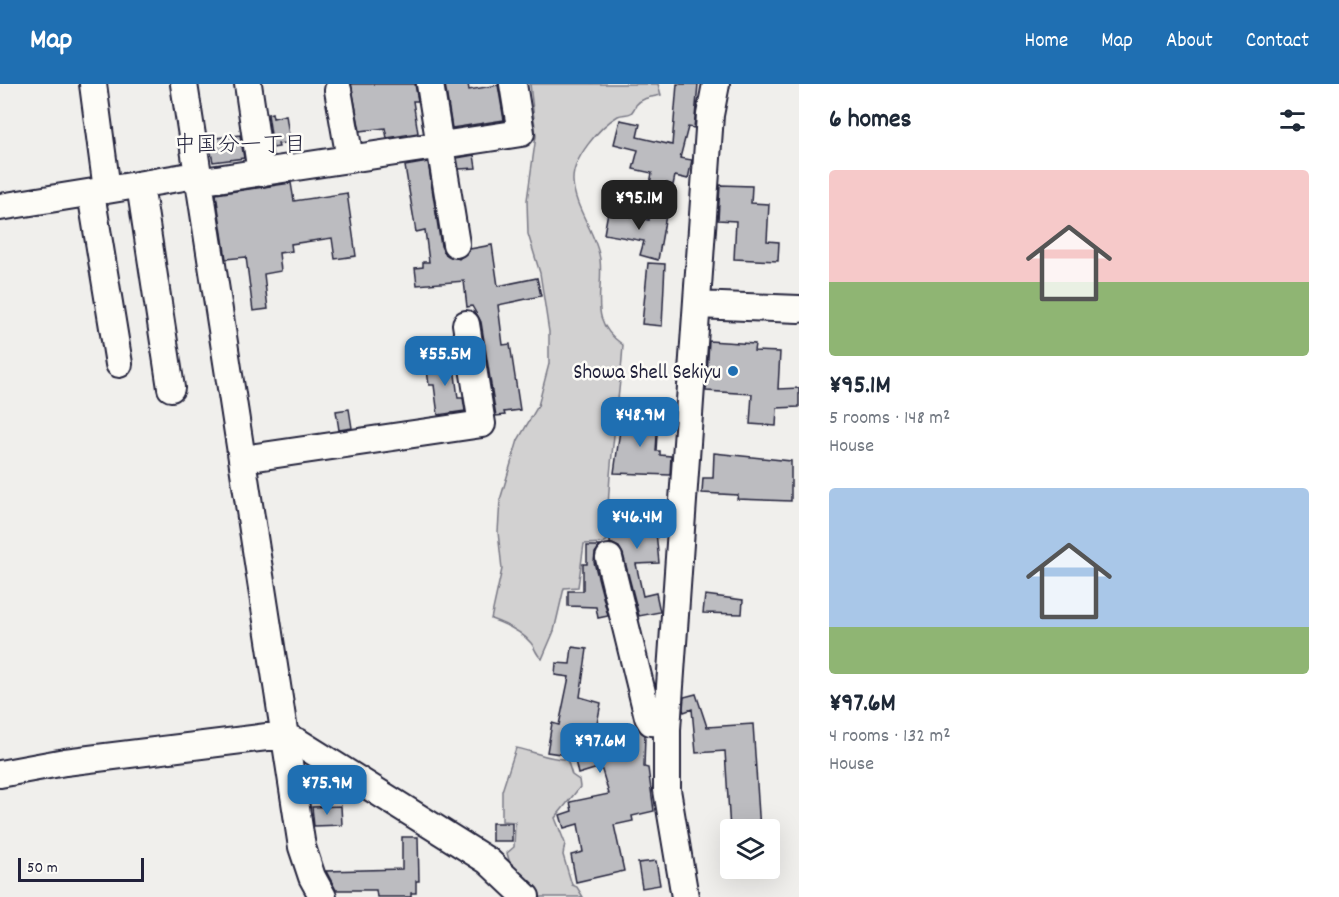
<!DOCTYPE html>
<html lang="en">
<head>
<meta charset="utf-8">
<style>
	body { margin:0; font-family:Dekko,"Klee One",sans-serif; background:#f2f2f3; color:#1f2937; height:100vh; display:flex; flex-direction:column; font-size:22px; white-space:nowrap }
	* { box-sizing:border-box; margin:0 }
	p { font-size:20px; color:#747a83 }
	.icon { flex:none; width:33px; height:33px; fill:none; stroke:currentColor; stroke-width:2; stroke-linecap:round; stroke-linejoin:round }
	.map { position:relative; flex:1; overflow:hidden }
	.details { display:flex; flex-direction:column; background:#fff; width:540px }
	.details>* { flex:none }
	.buttons { position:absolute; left:720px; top:735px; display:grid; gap:12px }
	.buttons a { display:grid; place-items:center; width:60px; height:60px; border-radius:6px; background:#fff; box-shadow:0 6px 24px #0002; font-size:30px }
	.scale { position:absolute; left:18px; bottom:15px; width:126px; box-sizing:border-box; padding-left:6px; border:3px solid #22223b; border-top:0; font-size:16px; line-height:21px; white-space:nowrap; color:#22223b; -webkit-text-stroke:4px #fdfcf7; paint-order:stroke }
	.price { position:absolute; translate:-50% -51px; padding:0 14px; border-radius:12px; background:#1f6fb2; color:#fff; font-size:20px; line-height:39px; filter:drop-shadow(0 2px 3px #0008) }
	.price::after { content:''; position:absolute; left:50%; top:36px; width:18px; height:14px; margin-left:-9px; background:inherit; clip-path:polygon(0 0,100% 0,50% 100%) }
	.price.selected { background:#222; color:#fff }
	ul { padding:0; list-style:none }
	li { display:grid; align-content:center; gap:12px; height:318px; padding:0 30px }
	li span { display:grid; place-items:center; height:186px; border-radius:6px; color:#555 }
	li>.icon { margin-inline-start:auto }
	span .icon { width:108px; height:108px; fill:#fffc; stroke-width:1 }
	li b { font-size:26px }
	h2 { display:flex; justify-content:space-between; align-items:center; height:72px; padding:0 30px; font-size:26px }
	header { display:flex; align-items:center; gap:36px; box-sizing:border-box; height:84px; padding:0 30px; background:#1f6fb2; color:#fff }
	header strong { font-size:28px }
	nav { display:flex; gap:33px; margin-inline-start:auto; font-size:21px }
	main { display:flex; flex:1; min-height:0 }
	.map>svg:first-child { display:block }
	.green { fill:#d2d1d1; stroke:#7a7a86; stroke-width:1.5 }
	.building { fill:#bcbcc0; stroke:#22223b; stroke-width:1.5 }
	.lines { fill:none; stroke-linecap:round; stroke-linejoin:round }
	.minor-casing { stroke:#22223b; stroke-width:30 }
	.minor { stroke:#fdfcf7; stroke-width:26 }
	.poi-dot { fill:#1f6fb2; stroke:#fdfcf7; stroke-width:2 }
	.labels { text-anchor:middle; stroke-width:5; stroke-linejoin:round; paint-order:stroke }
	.poi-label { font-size:21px; fill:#22223b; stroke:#fdfcf7; text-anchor:end }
	.neighbourhood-label { font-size:22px; fill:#22223b; stroke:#fdfcf7 }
</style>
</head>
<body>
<header>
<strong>Map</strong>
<nav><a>Home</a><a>Map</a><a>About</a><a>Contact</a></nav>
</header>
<main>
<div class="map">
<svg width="799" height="813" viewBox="0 0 799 813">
	<rect width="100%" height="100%" fill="#f0efec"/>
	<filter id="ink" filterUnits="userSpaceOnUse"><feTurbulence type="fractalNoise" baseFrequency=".0167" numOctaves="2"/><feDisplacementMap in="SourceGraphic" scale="12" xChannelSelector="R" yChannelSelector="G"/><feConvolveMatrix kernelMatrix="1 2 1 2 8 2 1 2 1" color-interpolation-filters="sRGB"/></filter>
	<g filter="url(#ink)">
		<path class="green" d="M530,0H658L661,11C651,13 643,13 636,21C636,22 632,28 631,29C628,31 622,30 618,32C599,43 572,75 573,97C574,124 596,148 600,175C604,211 587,236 623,261C619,326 606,390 608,456L603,459L584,460L578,503L564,504L554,547L542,575C535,570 536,565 531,559C521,547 505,540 491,535L502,485L498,448L500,416L518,356L538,322L549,280V248L540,189L528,150L527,116L536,52Z
			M516,664C534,667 549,676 567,675L572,691L579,696L580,703L555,734L565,759L563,771L572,801L577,803L583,813H539L511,783L507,769L514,763L515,738L502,737V707Z"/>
		<path class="building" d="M351,0H415L418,17H413L418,49L387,54L385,44L360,47Z
			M445,0H468L469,6L498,1L504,36L452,44Z
			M677,0H698L694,44L688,43L680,74L692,76L688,95L675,92L673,101L666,99L665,104L650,100L652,89L633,85L638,66L614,60L620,36L640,40L637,53L672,61Z
			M272,29L273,34L286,31L290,58L278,60L279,63L273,64L268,30Z
			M240,51L244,74L213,78L208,55Z
			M474,71L476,84L459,85L457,74Z
			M428,78L441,162L445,170L459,175L470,165L492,161L498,202L537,194L541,212L498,221L503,261L510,260L520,326L504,328L505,331L496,332L481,238L472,222L467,223L464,197L417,201L415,184L423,183V178H429L425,146L416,148L405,82Z
			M291,99L294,117L347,109L356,172L335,175L332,154L291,160L292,167L279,169L281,187L264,190L268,225L253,227L246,173L226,175L216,110Z
			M720,101L752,102L751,119L769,120L767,157L779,158L778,177L734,175L736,137L718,136Z
			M608,128L649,136L650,128L666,131L658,176L640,171L644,157L604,150Z
			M648,179L665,180L662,242L642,240Z
			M709,257L755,260L754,267L780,268L778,305L799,304V323L777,324L776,342L750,340L752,310L706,307Z
			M453,275L458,314H463L465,327L438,331L434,301H429L426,279Z
			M349,325L352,344L339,346L336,327Z
			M622,332L658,335L656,367H660V371L671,372L670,391L614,389Z
			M714,369L791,377V417L737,415L738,411L702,409L703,394H713Z
			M610,427H654L659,479L636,480L643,512L656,509L660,528L639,532L623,470L619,463L610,459Z
			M587,462H600L595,469L594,478L608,532L598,534L596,523L568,522V507H583V480H587Z
			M705,511L743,516L742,530L703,529Z
			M572,563L587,565L580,613L601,619L596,645L608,642L636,643L645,651L644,683L648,684L654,727L632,732L633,737L614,741L624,787L576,798L571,771L583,768L578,740L564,744L560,731L572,727L570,718L609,710L601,683L578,690L574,672L547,668L552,639L559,641L569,593L555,591L556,579L570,580Z
			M696,610L707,643L753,640L760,746H730L725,667L696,669L692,625L684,628L683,625L684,613Z
			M341,722L342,741L314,742L312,723Z
			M492,739H512V757H492Z
			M402,753H418L419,797H416V809H411V813H377L376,806H336L326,787L402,785Z
			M656,777L660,801L642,804L638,779Z"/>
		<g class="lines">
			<g class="minor-casing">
				<path id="minor" d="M93,0L107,106L196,91
					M184,0L302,763L312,793L323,813
					M248,0L261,89
					M430,0L456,160
					M338,6L350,75
					M197,98L521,49L513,0
					M140,101L171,304
					M91,109L119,280
					M0,123L106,106
					M697,221L799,225
					M243,375L482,340L466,240
					M609,474L648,633L651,638L667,639
					M0,690L65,678L267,653H285L298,658L488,777L526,813
					M685,813L667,706V645L710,31L716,0"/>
			</g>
			<use href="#minor" class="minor"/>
		</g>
	</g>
	<circle class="poi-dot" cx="733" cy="287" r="6"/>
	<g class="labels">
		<g class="poi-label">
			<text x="721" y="294">Showa Shell Sekiyu</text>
		</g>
		<g class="neighbourhood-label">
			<text x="240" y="67">中国分一丁目</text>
		</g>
	</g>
</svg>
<div class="buttons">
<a><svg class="icon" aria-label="layers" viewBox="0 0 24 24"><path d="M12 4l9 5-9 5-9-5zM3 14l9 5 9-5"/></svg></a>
</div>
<div class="scale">50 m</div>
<b class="price selected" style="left:639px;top:147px">¥95.1M</b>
<b class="price" style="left:445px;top:303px">¥55.5M</b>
<b class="price" style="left:640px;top:364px">¥48.9M</b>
<b class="price" style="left:637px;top:466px">¥46.4M</b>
<b class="price" style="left:600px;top:690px">¥97.6M</b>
<b class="price" style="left:327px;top:732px">¥75.9M</b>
</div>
<section class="details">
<h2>6 homes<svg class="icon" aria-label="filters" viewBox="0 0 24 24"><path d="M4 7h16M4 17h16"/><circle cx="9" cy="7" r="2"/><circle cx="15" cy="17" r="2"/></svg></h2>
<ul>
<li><span style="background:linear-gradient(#f6c9c9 60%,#8fb573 0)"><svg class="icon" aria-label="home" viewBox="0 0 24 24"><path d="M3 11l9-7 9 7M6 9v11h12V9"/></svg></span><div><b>¥95.1M</b><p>5 rooms · 148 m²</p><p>House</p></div></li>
<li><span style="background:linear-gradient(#a9c7e8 75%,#8fb573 0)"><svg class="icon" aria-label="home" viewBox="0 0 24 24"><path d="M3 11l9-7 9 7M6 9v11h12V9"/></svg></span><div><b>¥97.6M</b><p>4 rooms · 132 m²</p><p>House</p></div></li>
</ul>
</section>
</main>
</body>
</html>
